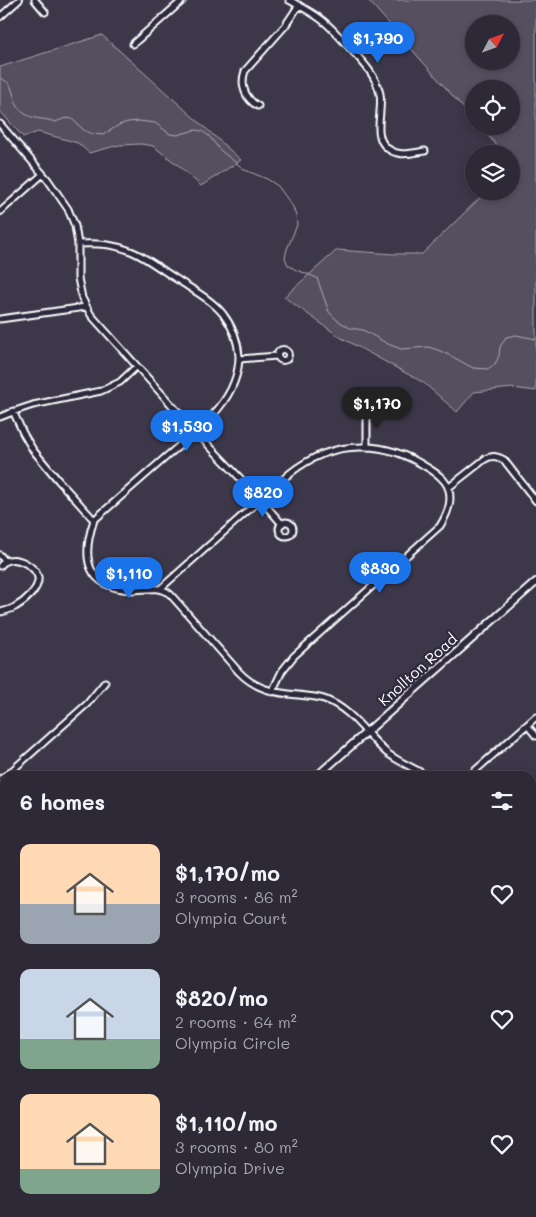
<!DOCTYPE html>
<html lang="en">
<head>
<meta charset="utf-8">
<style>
	body { margin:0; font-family:Mali,sans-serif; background:#35313f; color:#f1f3f6; height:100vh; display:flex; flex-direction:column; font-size:19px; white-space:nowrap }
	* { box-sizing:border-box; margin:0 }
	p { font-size:16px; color:#a7a6ad }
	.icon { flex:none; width:28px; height:28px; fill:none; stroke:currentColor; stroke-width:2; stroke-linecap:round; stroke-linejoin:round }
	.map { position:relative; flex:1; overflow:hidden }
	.drawer { position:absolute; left:0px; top:771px; width:536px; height:446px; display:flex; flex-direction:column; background:#2d2937; border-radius:15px 15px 0 0; box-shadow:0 2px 8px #0003,0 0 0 1px #484552 }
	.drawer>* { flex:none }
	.needle { width:32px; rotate:49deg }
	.controls { position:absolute; left:465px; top:15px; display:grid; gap:10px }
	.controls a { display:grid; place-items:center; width:55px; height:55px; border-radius:50%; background:#2d2937; box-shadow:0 2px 8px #0003,0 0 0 1px #484552; font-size:25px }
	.price { position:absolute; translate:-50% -42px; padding:0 11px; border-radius:18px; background:#1a73e8; color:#fff; font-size:16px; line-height:32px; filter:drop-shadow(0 1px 2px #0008) }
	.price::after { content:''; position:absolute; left:50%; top:30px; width:15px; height:11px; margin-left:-8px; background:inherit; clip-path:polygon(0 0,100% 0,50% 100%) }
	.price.current { background:#222; color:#fff }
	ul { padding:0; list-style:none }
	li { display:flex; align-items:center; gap:15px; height:125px; padding:0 20px }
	li span { display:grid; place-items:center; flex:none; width:140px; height:100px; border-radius:10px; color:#555 }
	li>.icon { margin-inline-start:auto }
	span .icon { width:60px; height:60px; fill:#fffc; stroke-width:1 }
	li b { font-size:21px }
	h2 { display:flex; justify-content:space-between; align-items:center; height:60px; padding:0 20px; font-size:21px }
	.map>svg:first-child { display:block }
	.green { fill:#555060; stroke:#aaa8b0; fill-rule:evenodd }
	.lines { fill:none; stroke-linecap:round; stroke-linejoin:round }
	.stream { stroke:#afadb4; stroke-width:1 }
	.minor-casing { stroke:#fff; stroke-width:9 }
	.tertiary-casing { stroke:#fff; stroke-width:10 }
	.minor { stroke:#2f2a3d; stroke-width:5 }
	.tertiary { stroke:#2f2a3d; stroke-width:6 }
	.labels { text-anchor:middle; stroke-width:4.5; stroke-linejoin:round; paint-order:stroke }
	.street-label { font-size:15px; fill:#fff; stroke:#2f2a3d }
</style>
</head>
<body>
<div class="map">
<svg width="536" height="1217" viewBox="0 0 536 1217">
	<rect width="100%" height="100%" fill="#3c3749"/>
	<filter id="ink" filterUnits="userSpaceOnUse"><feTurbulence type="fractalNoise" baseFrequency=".02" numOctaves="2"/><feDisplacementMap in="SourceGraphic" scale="10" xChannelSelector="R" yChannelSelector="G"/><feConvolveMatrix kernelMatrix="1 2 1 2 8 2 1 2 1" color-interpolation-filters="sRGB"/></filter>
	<g filter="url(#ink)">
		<path class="green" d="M368,0H536V391L513,388L474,392L457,412L424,383L340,337L284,297L337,250L394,254H422L487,191H511V168L514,165L511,162V154H504L480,126H511V89H474V120ZM474,24H511V61H474Z
			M102,35L241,160L201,186L178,165L153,146L141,144L119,145L89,153L78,143L38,132L23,137L0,111V67Z
			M531,951H536V1014L531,1011Z
			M531,1191L536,1193V1217H505L508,1213L531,1212Z
			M150,1213V1212L214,1213L205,1217H145Z"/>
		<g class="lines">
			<path class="stream" d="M0,78C1,79 7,81 7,82C16,89 11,107 27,115C36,120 46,118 55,122L66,118L72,119L85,131L93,134L103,135L119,125L128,122L139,121L155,123L170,134L177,135L195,130L202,131L209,136L220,150L245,170L267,179L278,186L286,197L293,207L296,216L297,225L287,249L285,258L288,265L296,270L305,273L317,278L329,312L337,320L350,328L363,330L388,344L401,349L428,347L438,350L453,357L473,368L488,369L495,364L499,356L500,347L506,337L516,335L536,339"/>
			<g class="minor-casing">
				<path id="minor" d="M35,0L45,12
					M289,0C300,6 312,12 322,20C331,27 339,36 346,44C360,59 376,74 380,94C383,111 373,133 385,146C396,158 412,153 425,151
					M0,17L19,0
					M133,44L183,0
					M258,106C245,99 240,85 245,71L285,26L299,5
					M0,124L48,180L68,209L75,226L78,244V278L82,298L91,315L195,431L260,499L282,524
					M0,212L43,174
					M78,244C98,243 114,244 133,252C149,259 163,271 178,280C193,290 212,300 223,314C233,327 238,341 239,356C239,402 196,431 166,457C142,478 118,499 94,520
					M0,319L86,307
					M277.5 355a5.5 5.5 0 1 1 11 0a5.5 5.5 0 1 1-11 0Z
					M239,359L277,356
					M360 404a7 7 0 1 1 14 0a7 7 0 1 1-14 0Z
					M13,411L23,433L33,450L58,480L94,520C81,558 86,588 132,590C146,590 158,585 170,594L239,672C255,689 275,693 298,695C306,696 315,696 324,699C352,709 365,734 387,753C399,762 414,768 427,776
					M367,411V447
					M0,417L18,410L33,405L101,391L120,382L137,366
					M448,488L485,459C492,455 497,456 504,460L536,501
					M279 529a7 7 0 1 1 14 0a7 7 0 1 1-14 0Z
					M0,555L5,561
					M0,566C2,564 4,562 6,561C17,556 35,566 38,577C40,589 24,602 15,607C10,610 5,611 0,612
					M160,589L289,474C310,457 334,447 360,447C385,446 408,455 428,468C436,473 444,478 448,487C453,500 447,515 440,526L294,656L282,671L272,692
					M527,725L536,736
					M469,776L536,717
					M0,779L8,774L87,704L105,682
					M0,787L5,793
					M531,901L536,903
					M0,1061L5,1057
					M531,1076L536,1081
					M531,1107L536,1100
					M213,1217H217
					M317,1217L318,1212"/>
			</g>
			<g class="tertiary-casing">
				<path id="tertiary" d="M317,776L536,582
					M0,916L5,922
					M531,1188L536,1190
					M0,1211L5,1207"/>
			</g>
			<use href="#minor" class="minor"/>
			<use href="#tertiary" class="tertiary"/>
		</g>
	</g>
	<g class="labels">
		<g class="street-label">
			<text transform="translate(418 670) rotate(-42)" y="5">Knollton Road</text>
		</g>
	</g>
</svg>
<div class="controls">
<a><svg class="needle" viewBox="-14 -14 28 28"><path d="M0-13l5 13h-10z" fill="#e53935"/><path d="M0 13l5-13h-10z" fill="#a7a6ad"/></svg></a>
<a><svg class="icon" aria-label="locate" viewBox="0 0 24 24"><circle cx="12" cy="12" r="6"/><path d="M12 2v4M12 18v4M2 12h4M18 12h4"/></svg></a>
<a><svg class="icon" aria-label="layers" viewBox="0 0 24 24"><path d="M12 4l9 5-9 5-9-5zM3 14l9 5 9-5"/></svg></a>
</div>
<b class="price" style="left:378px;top:64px">$1,790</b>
<b class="price current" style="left:377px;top:429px">$1,170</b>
<b class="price" style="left:187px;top:452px">$1,530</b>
<b class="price" style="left:263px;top:518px">$820</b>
<b class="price" style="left:380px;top:594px">$830</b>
<b class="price" style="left:129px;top:599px">$1,110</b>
<section class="drawer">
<h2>6 homes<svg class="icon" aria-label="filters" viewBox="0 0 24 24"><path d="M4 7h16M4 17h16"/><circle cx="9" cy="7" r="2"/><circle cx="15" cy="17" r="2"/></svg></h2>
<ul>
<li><span style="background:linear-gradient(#ffd9b3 60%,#9aa5b1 0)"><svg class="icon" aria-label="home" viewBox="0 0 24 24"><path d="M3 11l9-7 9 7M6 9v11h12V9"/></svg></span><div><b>$1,170/mo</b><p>3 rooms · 86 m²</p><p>Olympia Court</p></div><svg class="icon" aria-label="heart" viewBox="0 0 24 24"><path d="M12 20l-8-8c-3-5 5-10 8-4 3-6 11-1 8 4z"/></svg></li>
<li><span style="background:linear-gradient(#c9d6e8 70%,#7fa58c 0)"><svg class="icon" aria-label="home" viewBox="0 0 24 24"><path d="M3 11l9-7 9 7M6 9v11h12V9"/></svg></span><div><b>$820/mo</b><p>2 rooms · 64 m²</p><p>Olympia Circle</p></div><svg class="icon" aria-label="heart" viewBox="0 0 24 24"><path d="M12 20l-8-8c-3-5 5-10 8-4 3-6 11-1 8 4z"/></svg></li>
<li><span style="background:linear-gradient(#ffd9b3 75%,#7fa58c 0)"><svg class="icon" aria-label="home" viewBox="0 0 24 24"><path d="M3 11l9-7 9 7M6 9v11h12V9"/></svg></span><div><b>$1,110/mo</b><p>3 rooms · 80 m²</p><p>Olympia Drive</p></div><svg class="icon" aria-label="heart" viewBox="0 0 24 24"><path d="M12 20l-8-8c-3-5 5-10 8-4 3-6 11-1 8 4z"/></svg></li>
</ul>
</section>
</div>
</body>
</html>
